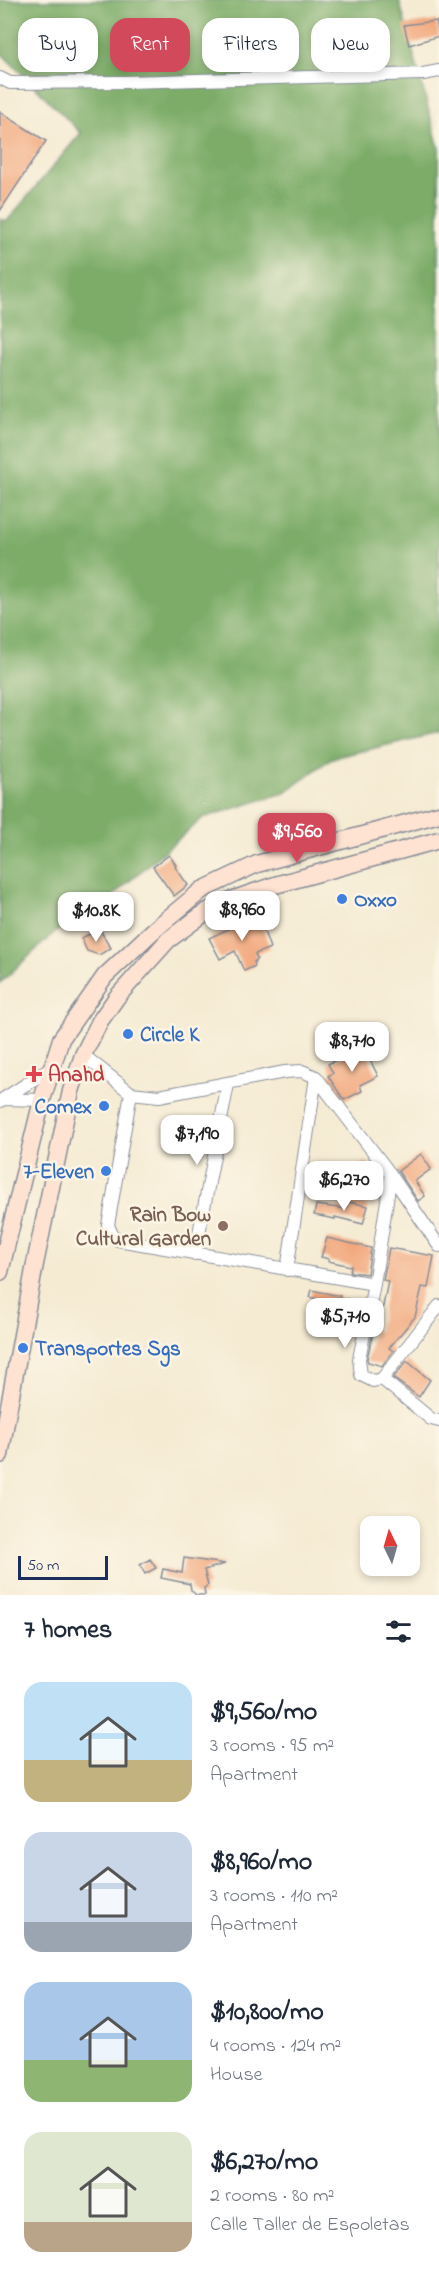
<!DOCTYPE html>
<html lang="en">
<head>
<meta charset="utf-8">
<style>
	body { margin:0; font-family:"Indie Flower",sans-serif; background:#f6f6f7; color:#1f2937; height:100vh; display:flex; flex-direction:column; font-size:22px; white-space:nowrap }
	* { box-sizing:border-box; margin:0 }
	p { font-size:20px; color:#747a83 }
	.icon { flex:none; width:33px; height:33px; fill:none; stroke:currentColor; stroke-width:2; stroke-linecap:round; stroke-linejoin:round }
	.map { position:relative; height:1595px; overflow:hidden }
	.sheet { display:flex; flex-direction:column; background:#fff; flex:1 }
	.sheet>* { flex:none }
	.banner { position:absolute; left:18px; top:18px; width:404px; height:54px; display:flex; gap:12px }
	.needle { width:39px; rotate:355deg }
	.controls { position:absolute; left:360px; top:1516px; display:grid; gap:12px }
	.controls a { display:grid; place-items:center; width:60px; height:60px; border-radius:12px; background:#fff; box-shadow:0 3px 9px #0003; font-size:30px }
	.scale { position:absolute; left:18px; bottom:15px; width:90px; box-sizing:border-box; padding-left:6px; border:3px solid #1b2f5e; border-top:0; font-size:16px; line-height:21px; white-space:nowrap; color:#1b2f5e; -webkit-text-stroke:4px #fcf5e5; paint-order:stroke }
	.price { position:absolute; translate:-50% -51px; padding:0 14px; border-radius:12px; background:#fff; color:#222; font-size:20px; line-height:39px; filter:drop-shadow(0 2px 3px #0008) }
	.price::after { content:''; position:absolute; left:50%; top:36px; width:18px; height:14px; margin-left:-9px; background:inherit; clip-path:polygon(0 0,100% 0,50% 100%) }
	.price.active { background:#d1495b; color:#fff }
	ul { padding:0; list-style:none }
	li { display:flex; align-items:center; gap:18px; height:150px; padding:0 24px }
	li span { display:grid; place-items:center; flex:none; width:168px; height:120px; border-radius:18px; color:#555 }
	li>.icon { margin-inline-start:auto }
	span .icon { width:72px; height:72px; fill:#fffc; stroke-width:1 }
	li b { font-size:26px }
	h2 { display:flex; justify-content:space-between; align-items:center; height:72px; padding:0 24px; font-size:26px }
	.chip { padding:0 21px; border-radius:18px; background:#fff; box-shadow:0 3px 9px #0003; font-size:21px; line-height:54px }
	.chip.active { background:#d1495b; color:#fff }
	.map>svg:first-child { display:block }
	.forest { fill:#7cac67; stroke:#4c6e62; stroke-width:1.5 }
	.building { fill:#f2a579 }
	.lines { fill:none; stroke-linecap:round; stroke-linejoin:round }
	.street-casing { stroke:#888d98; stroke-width:14 }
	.secondary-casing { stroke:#888d98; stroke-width:19 }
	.street { stroke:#fff; stroke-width:12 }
	.secondary { stroke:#fee3d2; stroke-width:16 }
	.shop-dot { fill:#3f7fe0; stroke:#fcf5e5; stroke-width:2 }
	.health-dot { fill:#e0444e; stroke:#fcf5e5; stroke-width:2 }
	.education-dot { fill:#8d6e63; stroke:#fcf5e5; stroke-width:2 }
	.labels { text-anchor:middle; stroke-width:5; stroke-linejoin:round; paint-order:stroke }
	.shop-label { font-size:21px; font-weight:bold; fill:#366cbe; stroke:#fcf5e5; text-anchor:start }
	.health-label { font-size:21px; font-weight:bold; fill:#be3a42; stroke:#fcf5e5; text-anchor:start }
	.education-label { font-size:21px; font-weight:bold; fill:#785e54; stroke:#fcf5e5; text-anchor:end }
</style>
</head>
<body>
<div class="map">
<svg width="439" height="1595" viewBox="0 0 439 1595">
	<rect width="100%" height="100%" fill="#fcf5e5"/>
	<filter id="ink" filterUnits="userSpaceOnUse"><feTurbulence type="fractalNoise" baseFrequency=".0167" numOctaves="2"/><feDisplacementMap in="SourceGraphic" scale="12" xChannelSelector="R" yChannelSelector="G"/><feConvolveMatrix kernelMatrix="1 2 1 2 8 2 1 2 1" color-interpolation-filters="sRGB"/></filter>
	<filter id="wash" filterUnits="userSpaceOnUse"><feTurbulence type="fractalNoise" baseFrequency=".008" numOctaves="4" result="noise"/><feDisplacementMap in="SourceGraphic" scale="24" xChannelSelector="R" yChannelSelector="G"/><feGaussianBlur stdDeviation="1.35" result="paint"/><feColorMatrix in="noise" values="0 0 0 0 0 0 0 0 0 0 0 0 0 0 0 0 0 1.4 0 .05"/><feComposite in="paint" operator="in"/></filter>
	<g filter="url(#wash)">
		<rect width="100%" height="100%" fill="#f5ebd3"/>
		<path class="forest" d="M0,0H399L439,148V733L332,758L284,793L203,818L96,910L55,932L0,983V219L7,221L81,133L0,52Z"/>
		<g id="blocks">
			<path class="building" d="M436,21L439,36L409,45L404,25Z
				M0,112L46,141L0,211Z
				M169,855L176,865L175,867L188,885L174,896L153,867Z
				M258,915L270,948L255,954L257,959L254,962L255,966L244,971L235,951L220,959L209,938Z
				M100,930L111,948L99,955L87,951L81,938Z
				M363,1046L378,1076L360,1085L362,1091L344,1100L328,1076L333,1073L328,1064Z
				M421,1154L431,1169L415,1181L425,1196L418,1201L398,1171Z
				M366,1162L375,1176L356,1187L313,1177L316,1164L350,1172Z
				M348,1202L368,1206L363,1224L335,1217V1219L314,1215L316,1205L346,1209Z
				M327,1238L371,1248L367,1274L350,1272L351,1266L328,1261L329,1259L321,1257Z
				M389,1248L434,1256L428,1288L422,1287L415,1317L389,1348L393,1351L382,1366L368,1362L367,1359L373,1333L374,1330L378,1332L388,1281L383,1280Z
				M312,1290L340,1296L339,1300L347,1299L342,1320L326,1316L328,1302L310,1297Z
				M407,1361L430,1380L419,1397L393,1378Z
				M184,1558L225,1564L204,1570L208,1585L204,1588L205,1595H196L191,1590L190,1584L161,1578L163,1569L182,1573Z
				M150,1559L156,1568L145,1574L140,1565Z"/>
		</g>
	</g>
	<g filter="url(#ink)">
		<use href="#blocks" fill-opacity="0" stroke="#888d98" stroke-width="1.5"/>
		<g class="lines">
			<g class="street-casing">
				<path id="street" d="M0,78L10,83L125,82L423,74L439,71
					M83,1055L131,1093L159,1096L285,1072L302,1071L316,1077L391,1175L439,1246
					M131,1093L108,1225L113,1237L118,1240L374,1284
					M3,1099L42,1100
					M0,1101L53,1067
					M391,1175L374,1284L359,1359L361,1375L373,1381L382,1379L439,1306
					M195,1254L228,1084
					M287,1270L316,1077
					M382,1379L431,1419L439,1421"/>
			</g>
			<g class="secondary-casing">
				<path id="secondary" d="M0,1272L42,1100L61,1039L105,976L154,930L202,890L257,864L439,814
					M0,1455L35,1264L71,1091L83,1055L100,1021L117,997L168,940L206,912L228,901L275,885L439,840"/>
			</g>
			<use href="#street" class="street"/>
			<use href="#secondary" class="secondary"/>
		</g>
	</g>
	<g class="shop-dot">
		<circle cx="342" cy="899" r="6"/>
		<circle cx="128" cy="1034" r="6"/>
		<circle cx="104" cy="1106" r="6"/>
		<circle cx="106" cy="1171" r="6"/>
		<circle cx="23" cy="1348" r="6"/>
	</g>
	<path class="health-dot" d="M31 1065h6v6h6v6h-6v6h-6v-6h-6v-6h6z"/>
	<circle class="education-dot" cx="223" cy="1226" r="6"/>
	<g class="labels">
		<g class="shop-label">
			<text x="354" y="906">Oxxo</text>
			<text x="140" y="1041">Circle K</text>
			<text x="92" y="1113" text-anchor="end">Comex</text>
			<text x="94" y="1178" text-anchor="end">7-Eleven</text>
			<text x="35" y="1355">Transportes Sgs</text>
		</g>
		<g class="health-label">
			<text x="48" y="1081">Anahd</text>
		</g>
		<g class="education-label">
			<text x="211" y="1221">Rain Bow<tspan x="211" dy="24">Cultural Garden</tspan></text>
		</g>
	</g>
</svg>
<div class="controls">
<a><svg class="needle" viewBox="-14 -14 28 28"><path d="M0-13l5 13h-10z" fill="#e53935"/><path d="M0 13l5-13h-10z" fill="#747a83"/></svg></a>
</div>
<div class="scale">50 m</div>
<b class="price active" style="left:297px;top:864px">$9,560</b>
<b class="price" style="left:242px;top:942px">$8,960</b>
<b class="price" style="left:96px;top:943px">$10.8K</b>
<b class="price" style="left:352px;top:1073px">$8,710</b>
<b class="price" style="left:197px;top:1166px">$7,190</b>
<b class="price" style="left:344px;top:1212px">$6,270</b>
<b class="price" style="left:345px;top:1349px">$5,710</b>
<div class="banner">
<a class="chip">Buy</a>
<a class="chip active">Rent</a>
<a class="chip">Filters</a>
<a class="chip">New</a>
</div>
</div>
<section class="sheet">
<h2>7 homes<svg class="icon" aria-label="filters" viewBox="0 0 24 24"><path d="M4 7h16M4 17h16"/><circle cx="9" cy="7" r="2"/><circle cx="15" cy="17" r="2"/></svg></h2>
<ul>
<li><span style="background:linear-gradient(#bfe0f5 65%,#c2b280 0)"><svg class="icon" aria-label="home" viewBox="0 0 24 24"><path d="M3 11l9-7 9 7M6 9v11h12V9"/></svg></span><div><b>$9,560/mo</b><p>3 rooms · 95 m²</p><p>Apartment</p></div></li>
<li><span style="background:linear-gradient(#c9d6e8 75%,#9aa5b1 0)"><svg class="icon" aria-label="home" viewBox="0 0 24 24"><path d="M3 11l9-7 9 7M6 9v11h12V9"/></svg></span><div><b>$8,960/mo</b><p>3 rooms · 110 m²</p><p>Apartment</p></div></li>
<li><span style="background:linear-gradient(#a9c7e8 65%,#8fb573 0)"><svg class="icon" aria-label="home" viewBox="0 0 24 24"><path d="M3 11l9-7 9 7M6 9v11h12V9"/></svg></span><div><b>$10,800/mo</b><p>4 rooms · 124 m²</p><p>House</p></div></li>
<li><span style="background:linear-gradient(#dfe7d0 75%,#b9a48a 0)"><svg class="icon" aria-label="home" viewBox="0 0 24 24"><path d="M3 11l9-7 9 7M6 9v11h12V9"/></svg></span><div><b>$6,270/mo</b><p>2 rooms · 80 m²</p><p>Calle Taller de Espoletas</p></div></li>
</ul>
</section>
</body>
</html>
